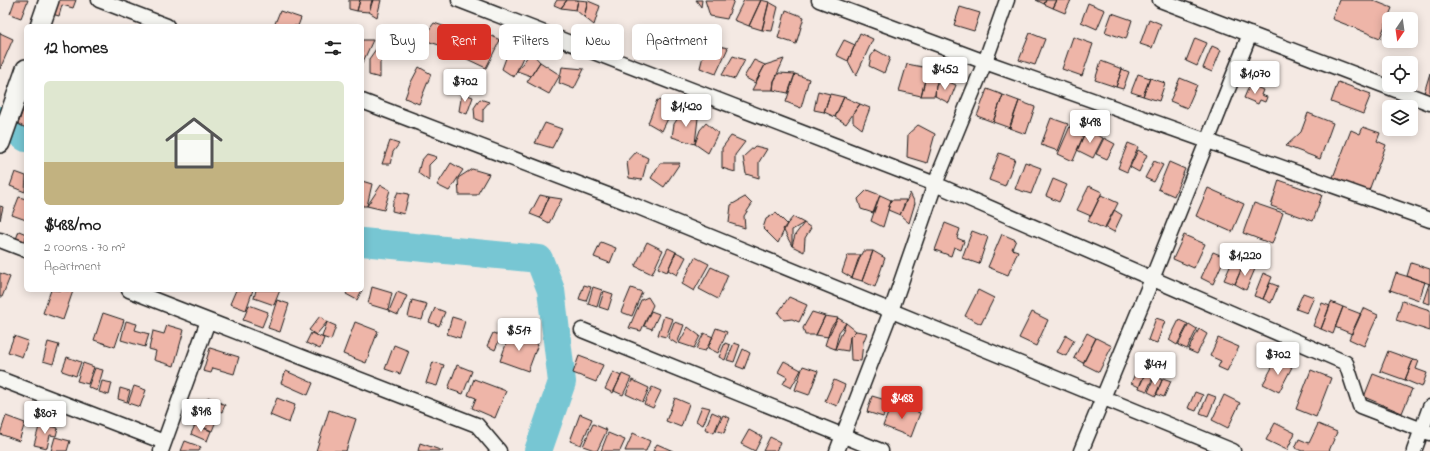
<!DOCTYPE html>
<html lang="en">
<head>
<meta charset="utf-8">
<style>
	body { margin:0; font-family:"Indie Flower",sans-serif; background:#f2f2f2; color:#222; height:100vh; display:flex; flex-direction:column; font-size:15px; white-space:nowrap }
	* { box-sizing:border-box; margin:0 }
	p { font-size:13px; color:#767676 }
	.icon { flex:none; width:22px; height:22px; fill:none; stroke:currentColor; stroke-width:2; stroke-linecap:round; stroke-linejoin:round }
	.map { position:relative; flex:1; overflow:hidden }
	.panel { position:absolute; left:24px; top:24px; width:340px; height:268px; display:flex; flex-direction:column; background:#fff; border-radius:6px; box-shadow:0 2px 10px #0003 }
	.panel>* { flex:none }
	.guide { position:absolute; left:376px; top:24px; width:380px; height:36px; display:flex; gap:8px }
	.needle { width:26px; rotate:193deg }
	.controls { position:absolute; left:1382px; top:12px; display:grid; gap:8px }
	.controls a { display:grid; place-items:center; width:36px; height:36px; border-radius:6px; background:#fff; box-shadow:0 2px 10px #0003; font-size:20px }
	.price { position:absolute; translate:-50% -34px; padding:0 9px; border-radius:4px; background:#fff; color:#222; font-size:13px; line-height:26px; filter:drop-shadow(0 1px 2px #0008) }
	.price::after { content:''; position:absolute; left:50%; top:24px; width:12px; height:9px; margin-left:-6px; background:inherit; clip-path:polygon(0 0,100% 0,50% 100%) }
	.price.active { background:#d93025; color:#fff }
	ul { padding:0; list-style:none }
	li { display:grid; align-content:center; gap:8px; height:212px; padding:0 20px }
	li+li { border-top:1px solid #e0e0e0 }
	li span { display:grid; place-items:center; height:124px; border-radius:6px; color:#555 }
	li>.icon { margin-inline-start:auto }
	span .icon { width:72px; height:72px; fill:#fffc; stroke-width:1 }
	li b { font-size:17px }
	h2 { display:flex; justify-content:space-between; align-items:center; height:48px; padding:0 20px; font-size:17px }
	.chip { padding:0 14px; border-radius:6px; background:#fff; box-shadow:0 2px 10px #0003; font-size:14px; line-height:36px }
	.chip.active { background:#d93025; color:#fff }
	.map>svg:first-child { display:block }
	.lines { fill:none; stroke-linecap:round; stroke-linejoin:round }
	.river { stroke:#77c6d3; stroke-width:28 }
	.building { fill:#eeb5a8; stroke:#1c1c1c }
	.street-casing { stroke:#1c1c1c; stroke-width:17 }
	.secondary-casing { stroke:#1c1c1c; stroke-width:22 }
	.street { stroke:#f6f6f2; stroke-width:14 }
	.secondary { stroke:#f6f6f2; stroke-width:19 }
</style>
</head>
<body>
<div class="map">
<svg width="1430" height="451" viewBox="0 0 1430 451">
	<rect width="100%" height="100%" fill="#f4e9e3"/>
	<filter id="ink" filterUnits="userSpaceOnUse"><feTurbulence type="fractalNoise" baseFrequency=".025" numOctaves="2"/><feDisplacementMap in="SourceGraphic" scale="8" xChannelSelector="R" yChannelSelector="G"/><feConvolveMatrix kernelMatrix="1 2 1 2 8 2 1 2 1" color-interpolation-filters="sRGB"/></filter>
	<g filter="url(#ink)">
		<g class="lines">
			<path class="river" d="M0,120L26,138
				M362,242L539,259L551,290L562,382L538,451"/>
		</g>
		<path class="building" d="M15,0H28L21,18L10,14Z
			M56,0H76L73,8L62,5L59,16L52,14Z
			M349,0H360L357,11L349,9Z
			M360,0H373L369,12L357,11Z
			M372,0H381L377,17L369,12Z
			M557,0H567L561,8L554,5Z
			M567,0H578L576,10L561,8Z
			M578,0L588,1L584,17L576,10Z
			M696,0H702L701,7Z
			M705,0H734L727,19L710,16Z
			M744,0H761L749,26L734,20Z
			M761,0L769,2L762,30L749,26Z
			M1036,0H1046L1044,4Z
			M1046,0H1057L1053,8L1044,4Z
			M1057,0H1071L1065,13L1053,8Z
			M1339,0H1372L1392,8L1380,38L1332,19Z
			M588,1L600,6L594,25L584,17Z
			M769,2L778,7L772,31L762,30Z
			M1088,3L1105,10L1097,29L1081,22Z
			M960,7L980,13L974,31L954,25Z
			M786,10L804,17L796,44L778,38Z
			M280,11L301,18L298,26H274Z
			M1112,13L1132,20L1126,39L1105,32Z
			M1149,19L1161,24L1152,48L1140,44Z
			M434,23L452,29L445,47L427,41L428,31Z
			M467,29L476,33L465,46L467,59L452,52L454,41Z
			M0,33L13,39L0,69Z
			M860,33L873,39L856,76L848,61Z
			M1030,33L1045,39L1035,65L1019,60Z
			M488,34L500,40L486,68L467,59Z
			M1073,37L1093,44L1082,76L1062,69Z
			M1195,38L1207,43L1197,66L1186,61Z
			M362,40H373L362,64Z
			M844,40L855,45L848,61L836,55Z
			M381,42L393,50L380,62V78L369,75V59Z
			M710,44L728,48L716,74L700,68L703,56Z
			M1212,46L1221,50L1212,72L1203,68Z
			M510,47L524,55L514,77L502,69Z
			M876,50L890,58L884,73L869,66L871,56Z
			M531,52L540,62L531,76L517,71Z
			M733,56L745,60L735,79L722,75Z
			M784,59L774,81L773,90H752L765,65Z
			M754,60L765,65L755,83L744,77Z
			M1101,61L1122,69L1116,87L1095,80Z
			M540,62L560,75L549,94L527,82Z
			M907,64L928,68L921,96L899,91Z
			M419,67L431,74L419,104L405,98L410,84Z
			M562,67L584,69L574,89L559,83Z
			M928,68L940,73L936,85L935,96H921Z
			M1122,69L1129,72L1123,89L1116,87Z
			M779,73L795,74L788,93L773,90L774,81Z
			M1430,73V95L1424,93Z
			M795,74L809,79L801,108L786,102Z
			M1138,74L1150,78L1143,96L1131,92Z
			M1150,78L1165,83L1159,101L1143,96Z
			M1180,78L1197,85L1187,108L1170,101Z
			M944,80L956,85L949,103L935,96L936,85Z
			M1338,82L1371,94L1363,114L1331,102Z
			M1250,84L1263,90L1261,95L1267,97L1265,102L1260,100L1258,104L1244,98Z
			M987,89L1003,95L993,122L977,116Z
			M818,91L830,94L824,112L814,110Z
			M462,93L473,97L467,114L459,111Z
			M830,94L844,97L835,117L824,112Z
			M1003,95L1019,101L1010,128L993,122Z
			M844,97L860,104L846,124L835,117Z
			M480,99L489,102L483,109V122L475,119L474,108Z
			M657,100L675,104L662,131L648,123Z
			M1019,101L1035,107L1026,134L1009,128Z
			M860,104L870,108L862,129L853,122V113Z
			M24,107L26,108V128L18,124Z
			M682,112L698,118L695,144L672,137L674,124Z
			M1308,113L1333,123L1320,159L1286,146L1301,132Z
			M1051,118L1068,124L1058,151L1041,145Z
			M545,123L562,129L552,148L535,143Z
			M706,123L718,133L708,153L695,144L700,130Z
			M1071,124L1086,130L1073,161L1058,154Z
			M918,125L935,134L927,163L907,157L908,134Z
			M1363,127L1380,133L1377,141L1386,145L1368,193L1332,180L1351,130L1360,134Z
			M1086,130L1103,138L1093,158L1077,150Z
			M731,136L745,142L735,155V172L722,168V148Z
			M1104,138L1115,144L1107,159L1096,154Z
			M390,141L399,144L393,152L390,164H382Z
			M1128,143L1138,147L1127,172L1118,168Z
			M755,146L767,149L759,162V178L746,174L743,157Z
			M1138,150L1147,155L1139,172L1130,167Z
			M636,152L648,158L642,180L629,178L627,162Z
			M999,153L1015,159L1005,186L989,180Z
			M427,154L437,157L429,165V181L418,173L421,161Z
			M1154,161L1163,165L1154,182L1145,178Z
			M1025,162L1041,168L1031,194L1015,189Z
			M1169,162L1185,169L1174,196L1158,189Z
			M451,163L463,170L449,191L437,185Z
			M660,163H680L664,187L651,178Z
			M472,169L489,174L477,195H459L458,178Z
			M15,172L26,176L25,192L10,186Z
			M1053,179L1067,185L1059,202L1046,196Z
			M1279,180L1322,195L1313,221L1271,206Z
			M362,181L372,184L367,206H362Z
			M381,185L390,190L384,210L367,206Z
			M1089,186L1102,192L1091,216L1077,210Z
			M1208,188L1244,204L1232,232L1196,216Z
			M867,190L880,195L873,213L861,209L858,199Z
			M398,192L409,194L404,214L392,211L393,202Z
			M910,193L915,203L909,223L900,215Z
			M540,195L549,197L540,218L530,214Z
			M880,195L891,200L883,227L871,221Z
			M1101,195L1118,203L1105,229L1088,221Z
			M19,197L26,199V220L12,215Z
			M549,197L562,199L549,223L540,218Z
			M745,197L752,204L744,216L745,228L729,223L731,205Z
			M891,200H906L900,215L888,210Z
			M1254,203L1283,213L1272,244L1243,233Z
			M0,206L3,207L0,220Z
			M1114,210L1122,215L1114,232L1105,227Z
			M776,213L787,224L778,243L763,228L766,219Z
			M793,217L804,223L792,230V246L783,229Z
			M804,223L811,228L805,238L804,252L792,246L795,235Z
			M945,223L960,229L957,238L964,241L961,250L954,247L951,256L935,250Z
			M19,231L26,234L25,243L16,239Z
			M972,231L988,237L979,264L962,258Z
			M1002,234L1016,240L1012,249L1018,251L1008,275L988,267Z
			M1184,235L1205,244L1194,268L1173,259Z
			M601,242L616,248L610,263L594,257Z
			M647,242L663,250L652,274L635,266Z
			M668,248L676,252L667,272L658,268Z
			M863,251H873L862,281L852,278L858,260Z
			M873,251L885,258L875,287L862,281Z
			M676,252L686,257L677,275L668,270Z
			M1213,252L1225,257L1213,284L1201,278Z
			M848,255H861L852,278L842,272Z
			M695,257L709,264L694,291L682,284Z
			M1233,260L1243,265L1235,284L1224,280Z
			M1411,263L1430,269V284L1407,276Z
			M1243,265L1255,269L1246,290L1235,284Z
			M711,267L728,275L718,299L699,289Z
			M0,273L10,277L2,297H0Z
			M1263,273L1272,277L1263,299L1254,296Z
			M1396,273L1425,282L1419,300L1390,290Z
			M1270,283L1278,286L1271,303L1263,299Z
			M1429,284H1430V304L1423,302Z
			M584,285L591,287L586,301L579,299Z
			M372,287L392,293L388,310L368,304Z
			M593,287L602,290L597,307L588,304Z
			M631,288L642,292L632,316L621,312Z
			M51,290L73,291L63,320L43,313Z
			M236,290H253L246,310L230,304Z
			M256,290H280L274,305L254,298Z
			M348,290H362L357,300L346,294Z
			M978,290L994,298L981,324L965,316Z
			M604,291L613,294L608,310L599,307Z
			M397,292L407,296L398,315L389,311Z
			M1303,293L1314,297L1307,313L1296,309Z
			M648,297L653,305L641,331L629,328L641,300Z
			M789,297L807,305L799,322L792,319L784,320L778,313Z
			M277,300L289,304L280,332L268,328Z
			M412,300L427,304L422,320L408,317Z
			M1402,301L1430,310V331L1396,320Z
			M1331,302L1343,307L1333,334L1321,329Z
			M1322,303L1330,306L1321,329L1313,326Z
			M249,305L268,312L262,327L243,320Z
			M1343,307L1361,314L1352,334L1335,327Z
			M435,308L445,312L439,326L429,322Z
			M1363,308L1378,315L1364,346L1349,339Z
			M651,311L659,314L652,329L644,326Z
			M812,312L825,316L816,335H805L803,328Z
			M1032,312L1048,320L1036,346L1019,338Z
			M103,313L124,320L115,347L94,340Z
			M320,316L327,322L316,335L309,330Z
			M664,316L673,319L666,337L658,335Z
			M825,316L838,318L828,337L816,335Z
			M452,317L465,321L460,338L447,334Z
			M838,318L846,323L839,332L835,349L825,345L831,327Z
			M1156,318L1165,321L1157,343L1148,340Z
			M1179,320L1188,324L1177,345L1169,340Z
			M126,321L137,324L135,330L149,334L145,347L121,340Z
			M327,322L336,326L331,340L322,337Z
			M355,322L378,331L366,363L343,354Z
			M674,322L684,325L677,344L668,338Z
			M846,323L856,331L850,337L848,351L835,349Z
			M1189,324L1197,329L1187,349L1178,345Z
			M167,325L184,330L174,366L154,360L156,351L149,349L153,331L164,334Z
			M688,327L700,336L694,348L679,343Z
			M716,328L727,332L718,353L708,348Z
			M1199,329L1207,334L1197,354L1188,350Z
			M856,331L867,333L863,343L861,361L851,360L850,337Z
			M311,333L324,338L320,349L306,343Z
			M493,333L501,336L495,350L487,346Z
			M510,333L538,344L528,371L500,361Z
			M704,333L713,337L705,351L696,349Z
			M1087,333L1096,338L1083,363L1074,358Z
			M1066,335L1074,340L1066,356L1057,352Z
			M14,336L28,341L22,357L8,352Z
			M1096,338L1112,346L1099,372L1083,364Z
			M1218,338L1239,347L1227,371L1218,367L1221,361L1210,356Z
			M48,342L59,345L53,364L43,361Z
			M725,343L730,345L725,360L719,357Z
			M734,343L740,345L734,362L727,360Z
			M394,345L409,351L400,374L385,369Z
			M210,348L239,357L234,374L213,368L211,373L203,371Z
			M743,349L750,353L744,369L736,366Z
			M1388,351L1413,360L1405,380L1380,371Z
			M579,356L603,365L596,382L573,373Z
			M67,357L81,362L76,376L62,371Z
			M1276,360L1292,367L1279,392L1263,384Z
			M1413,360L1419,361L1416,369L1427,373L1422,387L1405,380Z
			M784,361L801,370L791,388L783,384L787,377L778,372Z
			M433,362L444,365L437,386L426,383Z
			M83,363L94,367L88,384L77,381Z
			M457,365L472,371L463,394L448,389Z
			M803,366L818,371L809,395L795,390Z
			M1138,367L1146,370L1139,387L1131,383Z
			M95,368L103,370L97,391L88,387Z
			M1311,370L1331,378L1316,417L1296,409Z
			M286,371L313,383L308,395L281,383Z
			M613,372L621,376L613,393L605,389Z
			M1146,372L1154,375L1147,391L1139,388Z
			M622,374L631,378L623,395L614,391Z
			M1373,374L1412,389L1402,413L1364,397Z
			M1155,376L1162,380L1156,396L1148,392Z
			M1163,378L1171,381L1164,397L1156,394Z
			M474,379L506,391L495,418L472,408L476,398L468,395Z
			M632,380L649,388L643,402L626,394Z
			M834,380L845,385L837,406L825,401Z
			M102,381L112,383L109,395L99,392Z
			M134,386L146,390L140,407L128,403Z
			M652,387L661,391L653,408L644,404Z
			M120,388L130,391L127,402L118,399Z
			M1195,392L1203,395L1196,411L1188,408Z
			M1208,394L1216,397L1208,416L1200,413Z
			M1224,395L1240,403L1228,428L1212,420Z
			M872,396L889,401L883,417L867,412Z
			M208,397L225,405L222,412L217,410L214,416L202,410Z
			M277,398L295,405L289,423L270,415Z
			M675,398L689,404L681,427L666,421Z
			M892,403L920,413L911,437L883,426Z
			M702,406L710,408L703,425L696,421Z
			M329,410L356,419L346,451H316Z
			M712,412L721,416L714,433L705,429Z
			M580,414L592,419L581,445L570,441Z
			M200,415L216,421L212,431L196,424Z
			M723,415L730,418L724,433L716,430Z
			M6,416L25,423L19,441L0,434Z
			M40,423L58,428L56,436L50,435L47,448L34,445Z
			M1275,423L1295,433L1287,450L1266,440Z
			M593,424L607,430L597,451L583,446Z
			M1318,424L1337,432L1329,451H1302L1295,448L1299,439L1309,443Z
			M195,425L211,431L207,441L191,434Z
			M749,430L762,437L755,451L741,444Z
			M608,433L625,440L620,451H601Z
			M633,433L650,441L646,451H625Z
			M55,437L70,441L67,451H51Z
			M770,437L780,442L776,451H763Z
			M185,441L201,447L199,451H181Z
			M420,443L443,451H418Z
			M657,444L673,451H653Z"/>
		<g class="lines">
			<g class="street-casing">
				<path id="street" d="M99,0L167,26
					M459,0L935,184L1346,363L1360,406L1430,433
					M819,0L985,62L1430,220
					M1160,0L1430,103
					M362,101L626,202L1233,451
					M0,240L26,250
					M129,290L477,425L499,451
					M582,330L881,451
					M0,379L164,442
					M161,451L208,321
					M837,451L891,311L935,184L985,62L1007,0
					M1081,451L1152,279L1250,34
					M1414,451L1430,407"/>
			</g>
			<g class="secondary-casing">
				<path id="secondary" d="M40,26L49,0
					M0,143L26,69"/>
			</g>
			<use href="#street" class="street"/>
			<use href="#secondary" class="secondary"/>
		</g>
	</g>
</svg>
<div class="controls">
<a><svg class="needle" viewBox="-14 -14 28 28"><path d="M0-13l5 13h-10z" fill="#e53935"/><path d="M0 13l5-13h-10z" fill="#767676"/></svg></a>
<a><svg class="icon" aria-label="locate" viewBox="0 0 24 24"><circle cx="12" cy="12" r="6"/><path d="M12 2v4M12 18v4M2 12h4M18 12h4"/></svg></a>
<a><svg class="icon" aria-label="layers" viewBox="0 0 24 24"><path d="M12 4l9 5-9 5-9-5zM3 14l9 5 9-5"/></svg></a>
</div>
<b class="price" style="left:945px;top:91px">$452</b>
<b class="price" style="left:1255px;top:95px">$1,070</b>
<b class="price" style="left:465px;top:103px">$702</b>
<b class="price" style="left:686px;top:128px">$1,420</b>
<b class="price" style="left:1090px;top:144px">$498</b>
<b class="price" style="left:1245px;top:277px">$1,220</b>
<b class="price" style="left:519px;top:352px">$517</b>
<b class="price" style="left:1278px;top:376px">$702</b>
<b class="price" style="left:1155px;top:386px">$471</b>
<b class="price active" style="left:902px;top:420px">$488</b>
<b class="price" style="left:201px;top:433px">$918</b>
<b class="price" style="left:45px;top:435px">$807</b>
<div class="guide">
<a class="chip">Buy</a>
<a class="chip active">Rent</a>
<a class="chip">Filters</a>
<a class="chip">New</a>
<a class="chip">Apartment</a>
</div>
<section class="panel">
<h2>12 homes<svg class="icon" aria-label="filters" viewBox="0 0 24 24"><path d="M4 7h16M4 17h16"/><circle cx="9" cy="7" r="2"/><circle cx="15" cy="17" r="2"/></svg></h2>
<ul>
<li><span style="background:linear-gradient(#dfe7d0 65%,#c2b280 0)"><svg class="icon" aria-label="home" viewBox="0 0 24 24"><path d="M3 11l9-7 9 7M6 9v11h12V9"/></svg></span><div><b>$488/mo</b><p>2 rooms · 70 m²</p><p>Apartment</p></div></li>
</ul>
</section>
</div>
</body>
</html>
